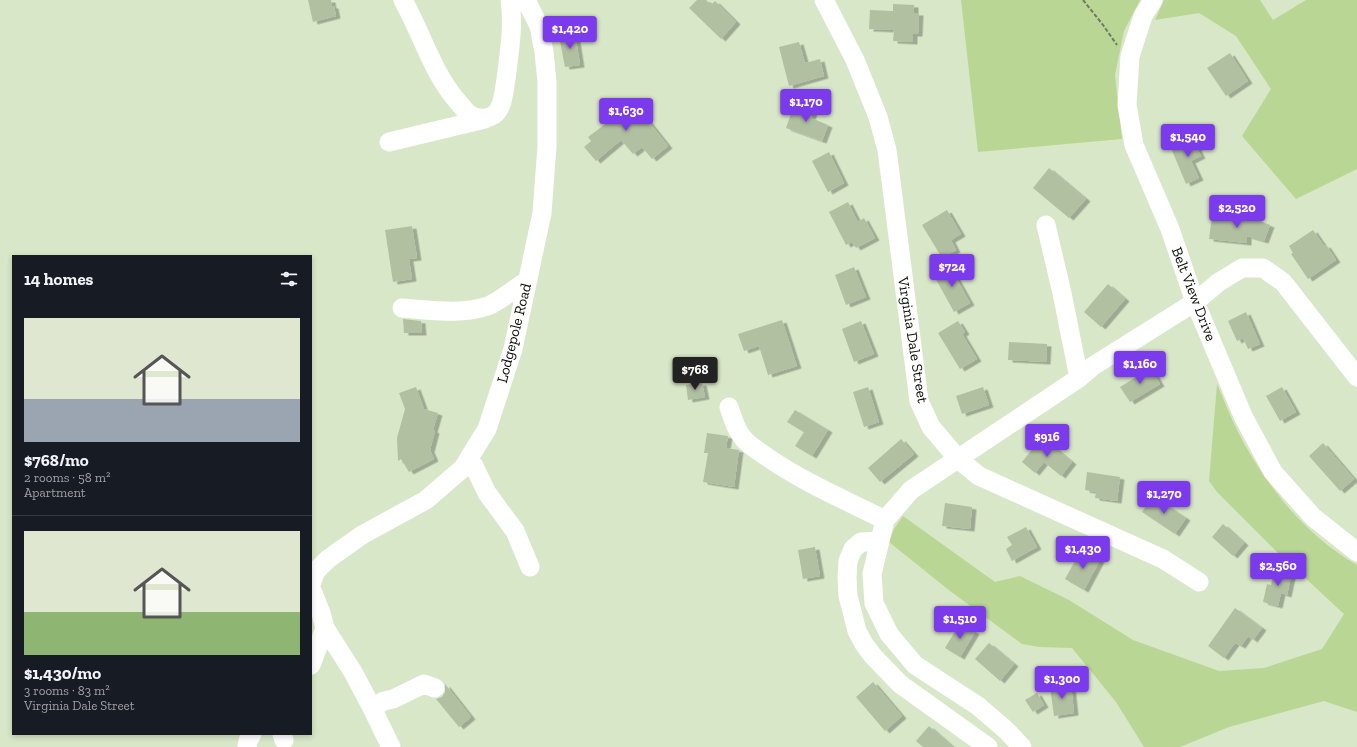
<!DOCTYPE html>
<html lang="en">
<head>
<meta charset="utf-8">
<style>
	body { margin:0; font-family:"Zilla Slab",serif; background:#20242c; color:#f1f3f6; height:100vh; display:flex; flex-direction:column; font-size:15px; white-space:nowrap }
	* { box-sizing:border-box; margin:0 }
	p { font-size:13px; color:#9ea1a6 }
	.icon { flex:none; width:22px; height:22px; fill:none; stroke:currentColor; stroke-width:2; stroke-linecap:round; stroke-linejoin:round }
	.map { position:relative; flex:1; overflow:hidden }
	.sheet { position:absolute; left:12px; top:255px; width:300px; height:480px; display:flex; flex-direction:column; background:#171b24; border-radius:0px; box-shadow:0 2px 6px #0003 }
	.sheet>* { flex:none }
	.price { position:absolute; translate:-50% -34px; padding:0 9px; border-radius:4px; background:#7c3aed; color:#fff; font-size:13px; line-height:26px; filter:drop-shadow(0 1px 2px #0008) }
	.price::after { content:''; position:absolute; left:50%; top:24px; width:12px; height:9px; margin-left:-6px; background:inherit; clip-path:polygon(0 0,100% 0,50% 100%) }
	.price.on { background:#222; color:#fff }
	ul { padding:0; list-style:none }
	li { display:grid; align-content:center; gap:8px; height:212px; padding:0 12px }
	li+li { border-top:1px solid #363941 }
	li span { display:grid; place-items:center; height:124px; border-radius:0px; color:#555 }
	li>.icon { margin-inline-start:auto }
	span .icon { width:72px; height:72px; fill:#fffc; stroke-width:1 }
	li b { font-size:17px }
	h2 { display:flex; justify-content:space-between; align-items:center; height:48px; padding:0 12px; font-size:17px }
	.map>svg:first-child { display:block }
	.green { fill:#b9d694 }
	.building { fill:#b2c0a2; filter:url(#shadow) }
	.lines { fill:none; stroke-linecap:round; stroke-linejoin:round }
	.path { stroke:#6f7965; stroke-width:2; stroke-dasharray:4 2; stroke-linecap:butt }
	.minor { stroke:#fff; stroke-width:19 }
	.labels { text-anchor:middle; stroke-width:3; stroke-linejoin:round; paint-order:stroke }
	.street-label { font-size:15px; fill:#090d04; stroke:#fff }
</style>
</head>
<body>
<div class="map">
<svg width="1357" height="747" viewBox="0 0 1357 747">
	<defs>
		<filter id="shadow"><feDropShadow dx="4.5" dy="2.5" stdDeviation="0" flood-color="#0004"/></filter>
	</defs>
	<rect width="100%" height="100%" fill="#d8e7c8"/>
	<path class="green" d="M961,0H1140L1124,31L1115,75L1122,139L978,152Z
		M1164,0H1260L1273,20L1306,0H1357V169L1296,199L1242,136L1271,89L1236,36L1199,13L1155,20Z
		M1217,384C1224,400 1230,416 1238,432C1265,485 1305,535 1357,565V712L1324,701L1229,727L1180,747H1144L1116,702L1072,648L1039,647L1022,644L950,591L889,542L894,529L903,516L995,582L1020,576L1069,600L1133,640L1219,671L1264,668L1322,649L1344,614L1275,550L1217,492L1209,481Z"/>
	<path class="building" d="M308,0H331L332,6H334L336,16L313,22Z
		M697,0H706L711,5L715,1L736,22L721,39L689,8Z
		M893,4L914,5V13H919L918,34H913V42L893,41L894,30L869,29L870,10L893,11Z
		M575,33L580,65L565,67L559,36Z
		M799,42L805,63L820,59L824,76L789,86L779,47Z
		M1230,53L1248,81L1226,96L1207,68Z
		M621,99L626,105L634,99L644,111L642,113L668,146L652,159L642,147L633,154L621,140L596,161L584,147L591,141L588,137L608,122L602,114Z
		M795,102L814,109L811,118L828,125L822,141L786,128Z
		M1198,136L1202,146L1197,148L1201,156L1191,161L1199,178L1186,184L1171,148Z
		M829,152L844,183L828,192L812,161Z
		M1049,168L1086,199L1069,218L1033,188Z
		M848,202L858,222L864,218L875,238L856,248L852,242L846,245L829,212Z
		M947,210L961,234L951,240L956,250L942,258L922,225Z
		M1212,215L1252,218L1270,225L1264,241L1247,236V243L1209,239Z
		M412,226L417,258L409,259L412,279L393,282L385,230Z
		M1313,230L1324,246L1326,245L1336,260L1308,279L1291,254L1293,253L1289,246Z
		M949,265L970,303L954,312L933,274Z
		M854,267L866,297L846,305L835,275Z
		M1108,284L1125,299L1101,327L1084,312Z
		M1246,312L1260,344L1248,349L1243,338L1237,341L1228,321Z
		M403,319L421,321L422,333H404Z
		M782,320L797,366L768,375L759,346L744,351L738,334Z
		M861,321L874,354L854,362L842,329Z
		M958,321L965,332L962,334L977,359L960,369L938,333Z
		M1009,342L1047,344L1046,362L1008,360Z
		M1151,368L1160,384L1130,402L1120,387Z
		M702,383L705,397L688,400L686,385Z
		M416,387L424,409L438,413L433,430L435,431L430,450L434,459L409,472L401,459L398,461L397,438L405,409L399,393Z
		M868,387L879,422L864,427L853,392Z
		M983,387L989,405L962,414L956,396Z
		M1282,387L1296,412L1280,421L1266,396Z
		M795,410L828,430L812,456L795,446L804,432L787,422Z
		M707,433L728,436L726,448L739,450L734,487L703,482L708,453H704Z
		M1042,437L1072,462L1061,476L1044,462L1035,473L1022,462Z
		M901,439L914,454L880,482L868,468Z
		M1323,443L1354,479L1340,491L1309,456Z
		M1087,472L1120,477L1117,501L1095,498L1096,492L1085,490Z
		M1153,496L1186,518L1175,534L1142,512Z
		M945,503L972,507L970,529L942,526Z
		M1223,524L1244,543L1233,556L1212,537Z
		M1026,527L1037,547L1012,561L1006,549L1012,545L1007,537Z
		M815,547L820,576L803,579L798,550Z
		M1081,550L1100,560L1084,590L1065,579Z
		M1274,569L1292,572L1287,595L1281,593L1278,606L1263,602L1267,584L1271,585Z
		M1235,608L1262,628L1253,640L1248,636L1241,646L1235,643L1224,658L1208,646Z
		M960,623L975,632L960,657L945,648Z
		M989,643L1014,664L1000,681L975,659Z
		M873,682L902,716L885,731L856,697Z
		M445,684L471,717L459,727L436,699L442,697L445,692Z
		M1071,684L1074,713L1054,716L1050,687Z
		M1037,693L1044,705L1033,712L1025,700Z
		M929,726L953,747H923L916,741Z"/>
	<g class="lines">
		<path class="path" d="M1083,0L1103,25L1117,45"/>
		<path class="minor" d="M403,0C422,34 432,72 458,102C461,105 464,110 468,113C477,121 493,120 499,109C504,100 504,89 506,79C509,54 514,26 510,0
			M824,0L855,60L878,117L887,150L919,401L931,427L958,459L979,476L1163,559L1199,582
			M1153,0L1143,16L1130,56L1127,105L1134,145L1170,229L1195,302L1243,416L1273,472L1313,517L1357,552
			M389,142L485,119
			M1046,225L1062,293L1079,378
			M402,308C430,310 461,315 488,306C498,302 517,287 527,281
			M729,407C732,417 736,430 743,438C749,446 759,451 767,457C803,482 845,500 885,520
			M469,458L474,466L487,493L515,531L530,567
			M880,541L861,542L853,549L848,561L847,578L848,596L857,631L864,644L873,656L900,684L988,747
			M311,584L316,571L328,559L362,535L426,500L463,468L487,429L513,349L542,213L547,146V82L544,52L539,26L526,0
			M311,588L321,613L325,628L311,665
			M325,628L353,672L372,708L391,747
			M372,708L384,701L393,699L424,684L435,688
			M282,734L284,740
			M247,747L248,741L252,734
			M1022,747L1007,731L978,706L915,665L889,634L874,603L872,574L885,520L911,490L1079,378L1093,366L1195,302L1219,282L1242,268H1263L1283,282L1357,377"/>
	</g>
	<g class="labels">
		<g class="street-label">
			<text transform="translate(1194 294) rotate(69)" y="5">Belt View Drive</text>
			<text transform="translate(514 333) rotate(-76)" y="5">Lodgepole Road</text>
			<text transform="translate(913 340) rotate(81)" y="5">Virginia Dale Street</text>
		</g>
	</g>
</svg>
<b class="price" style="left:570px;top:50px">$1,420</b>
<b class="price" style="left:806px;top:123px">$1,170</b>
<b class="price" style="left:626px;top:132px">$1,630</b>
<b class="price" style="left:1188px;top:158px">$1,540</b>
<b class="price" style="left:1237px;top:229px">$2,520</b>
<b class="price" style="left:952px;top:288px">$724</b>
<b class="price" style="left:1140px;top:385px">$1,160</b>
<b class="price on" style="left:695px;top:391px">$768</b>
<b class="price" style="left:1047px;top:458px">$916</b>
<b class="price" style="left:1164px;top:515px">$1,270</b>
<b class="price" style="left:1083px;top:570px">$1,430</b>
<b class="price" style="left:1278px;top:587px">$2,560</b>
<b class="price" style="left:960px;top:640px">$1,510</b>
<b class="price" style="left:1062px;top:700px">$1,300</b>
<section class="sheet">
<h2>14 homes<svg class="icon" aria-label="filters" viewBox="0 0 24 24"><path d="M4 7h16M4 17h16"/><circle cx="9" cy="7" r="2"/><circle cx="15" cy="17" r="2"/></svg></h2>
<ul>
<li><span style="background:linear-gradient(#dfe7d0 65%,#9aa5b1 0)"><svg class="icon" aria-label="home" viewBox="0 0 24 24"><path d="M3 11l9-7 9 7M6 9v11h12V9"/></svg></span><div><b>$768/mo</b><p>2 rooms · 58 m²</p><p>Apartment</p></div></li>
<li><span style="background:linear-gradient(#dfe7d0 65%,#8fb573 0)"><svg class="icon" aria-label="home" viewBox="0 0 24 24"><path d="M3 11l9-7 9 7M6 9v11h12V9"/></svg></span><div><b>$1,430/mo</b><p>3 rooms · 83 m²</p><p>Virginia Dale Street</p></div></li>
</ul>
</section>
</div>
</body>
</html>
